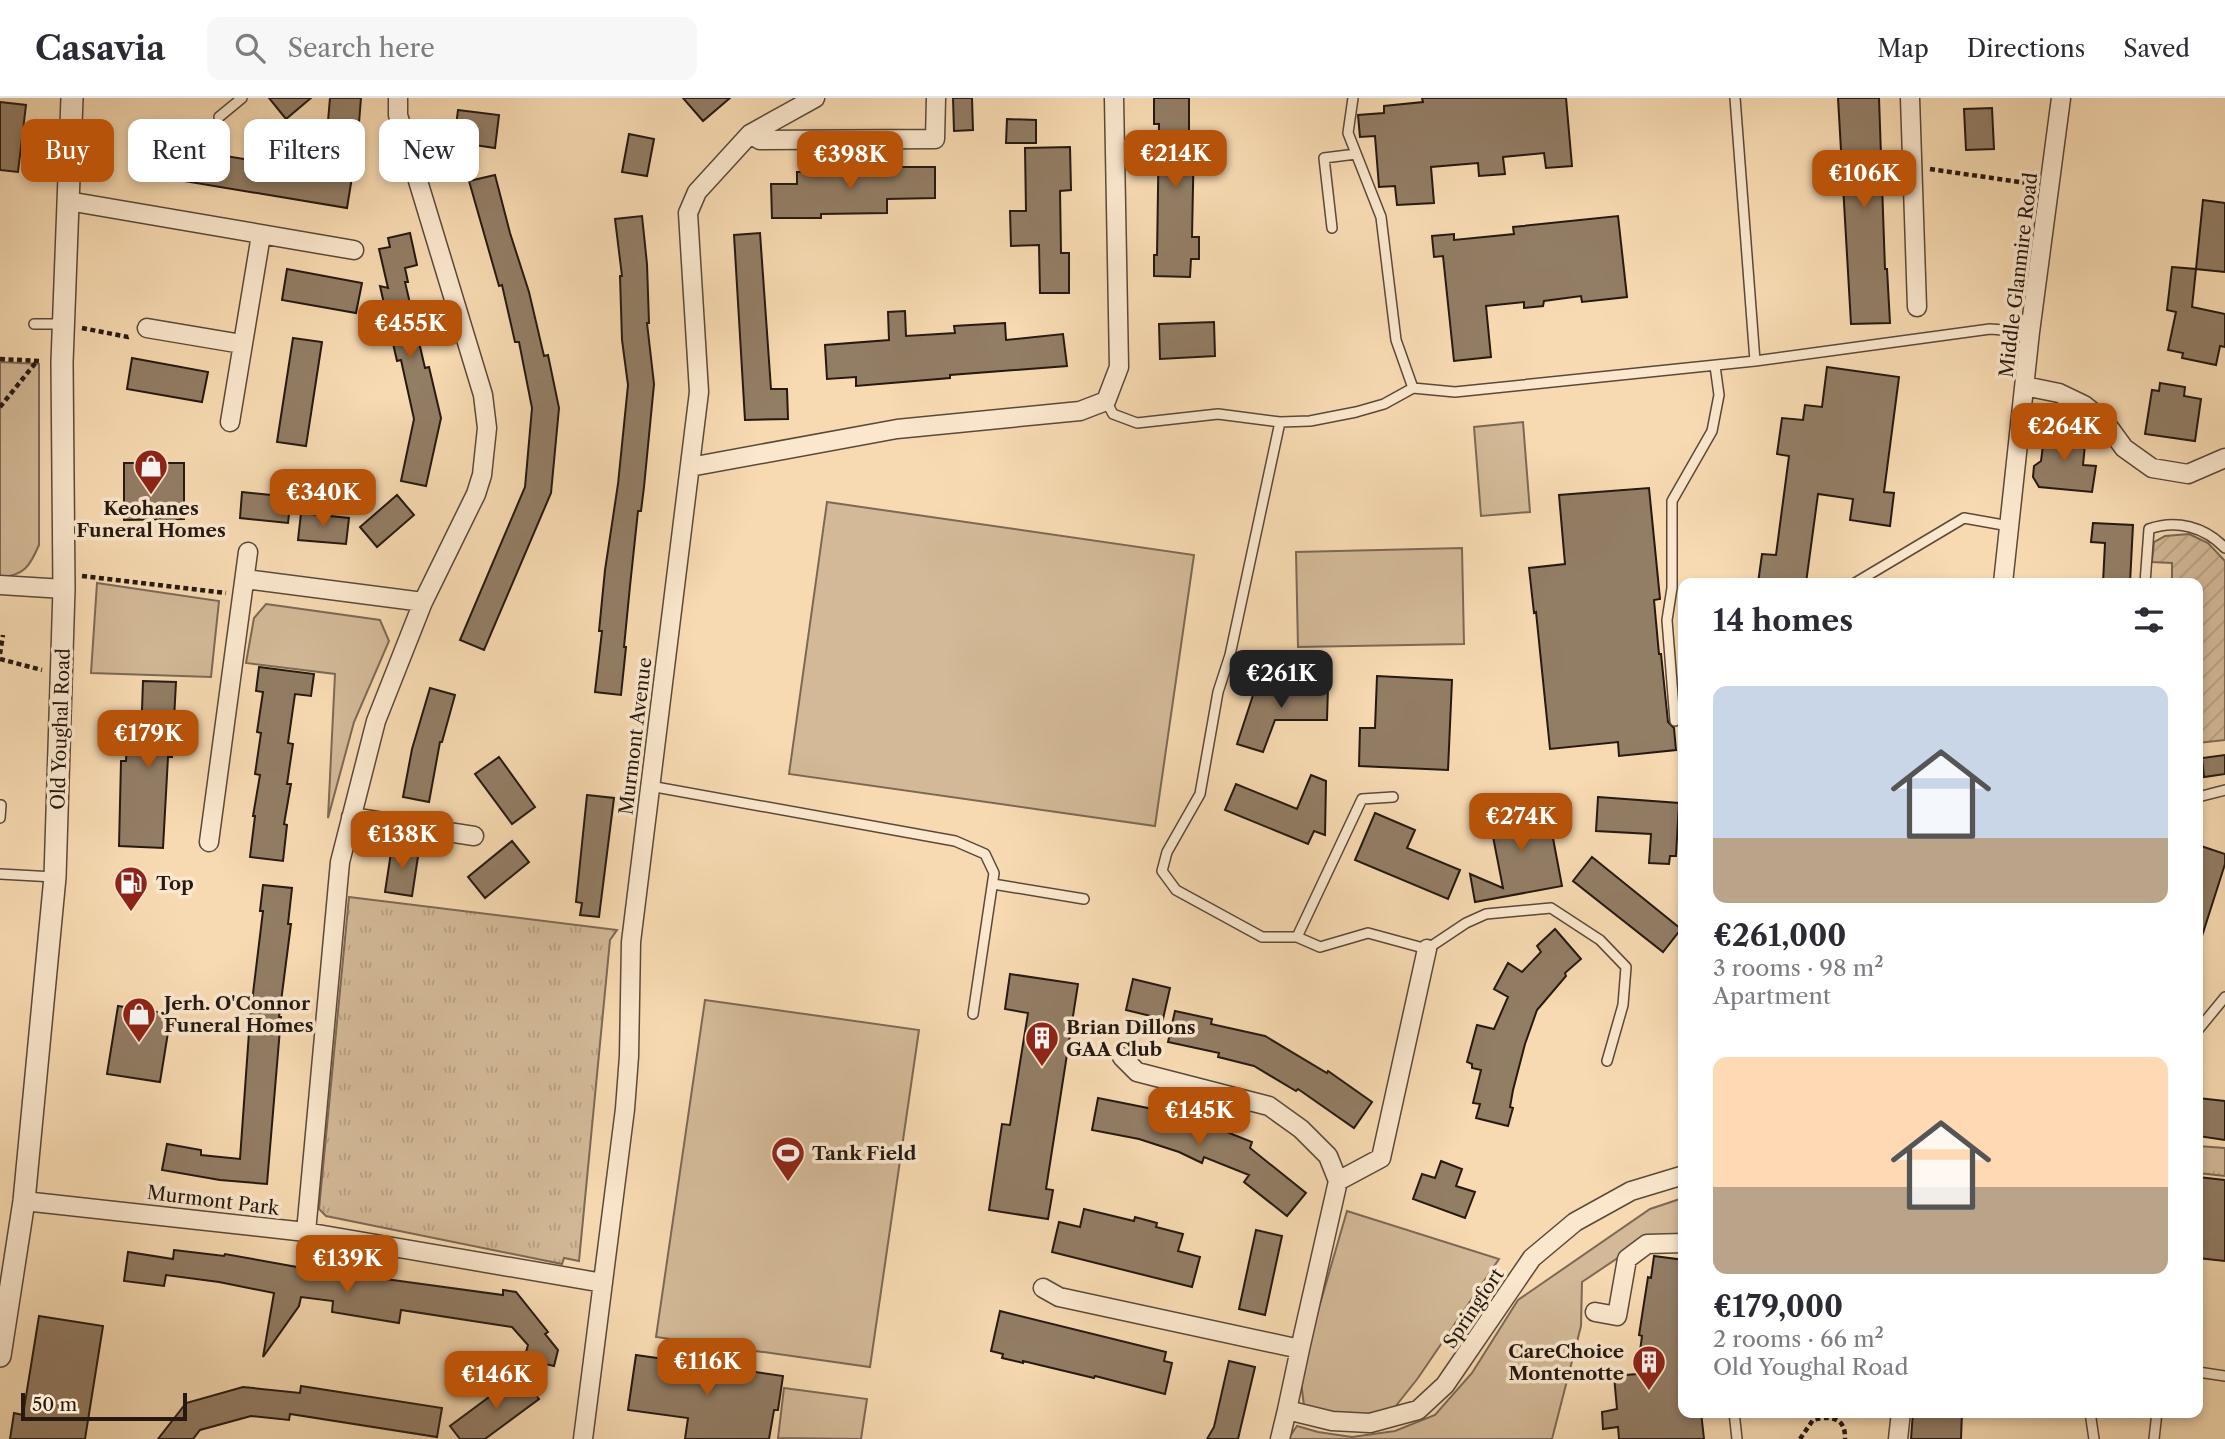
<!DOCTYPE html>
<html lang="en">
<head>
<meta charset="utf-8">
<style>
	body { margin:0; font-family:"Libre Caslon Text",serif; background:#f7f7f7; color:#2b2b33; height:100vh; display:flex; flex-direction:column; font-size:26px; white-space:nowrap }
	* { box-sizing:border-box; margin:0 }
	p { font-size:23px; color:#7c7c81 }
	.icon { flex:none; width:38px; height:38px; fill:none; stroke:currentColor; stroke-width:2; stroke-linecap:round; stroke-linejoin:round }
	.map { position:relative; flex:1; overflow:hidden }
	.details { position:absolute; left:1678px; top:480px; width:525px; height:840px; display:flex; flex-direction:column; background:#fff; border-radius:14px; box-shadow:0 4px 10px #0003 }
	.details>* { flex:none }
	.hud { position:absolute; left:21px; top:21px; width:665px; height:63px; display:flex; gap:14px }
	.scale { position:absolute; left:21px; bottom:18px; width:166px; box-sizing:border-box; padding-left:7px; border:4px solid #251911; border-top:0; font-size:19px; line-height:24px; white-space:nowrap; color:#251911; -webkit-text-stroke:5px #fae7cd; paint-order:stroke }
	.price { position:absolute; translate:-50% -60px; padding:0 16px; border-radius:14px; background:#b45309; color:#fff; font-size:23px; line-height:46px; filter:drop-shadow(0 2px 4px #0008) }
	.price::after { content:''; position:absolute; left:50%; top:42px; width:21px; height:16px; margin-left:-10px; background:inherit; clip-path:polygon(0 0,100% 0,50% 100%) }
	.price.selected { background:#222; color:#fff }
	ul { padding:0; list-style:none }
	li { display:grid; align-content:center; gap:14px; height:371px; padding:0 35px }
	li span { display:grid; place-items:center; height:217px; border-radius:14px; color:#555 }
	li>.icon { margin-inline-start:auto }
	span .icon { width:126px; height:126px; fill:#fffc; stroke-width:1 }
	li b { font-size:30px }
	h2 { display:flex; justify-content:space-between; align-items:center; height:84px; padding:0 35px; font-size:30px }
	.tag { padding:0 24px; border-radius:14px; background:#fff; box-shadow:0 4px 10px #0003; font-size:24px; line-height:63px }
	.tag.selected { background:#b45309; color:#fff }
	header { display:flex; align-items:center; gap:42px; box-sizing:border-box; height:98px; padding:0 35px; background:#fff; border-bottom:2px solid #e1e1e2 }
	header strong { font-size:33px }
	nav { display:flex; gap:38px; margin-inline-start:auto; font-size:24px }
	.search { width:490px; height:63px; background:#f7f7f7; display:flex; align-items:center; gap:18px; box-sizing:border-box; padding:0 24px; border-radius:14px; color:#7c7c81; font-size:26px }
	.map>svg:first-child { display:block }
	.grass { fill:#d3b997; stroke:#7c6954; stroke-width:2 }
	.park { fill:url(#park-tufts); stroke:#7c6954; stroke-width:2 }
	.garden { fill:url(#garden-furrows); stroke:#7c6954; stroke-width:2 }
	.building { fill:#927d65; stroke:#251911; stroke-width:2 }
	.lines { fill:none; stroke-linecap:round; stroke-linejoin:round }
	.service-casing { stroke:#5a4939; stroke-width:12 }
	.minor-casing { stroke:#5a4939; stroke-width:21 }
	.tertiary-casing { stroke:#5a4939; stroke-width:24 }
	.path { stroke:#251911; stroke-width:4.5; stroke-dasharray:5 3.5; stroke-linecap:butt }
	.service { stroke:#fae7cd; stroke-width:9 }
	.minor { stroke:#fae7cd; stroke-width:18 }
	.tertiary { stroke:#fae7cd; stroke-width:21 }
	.labels { text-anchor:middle; stroke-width:7; stroke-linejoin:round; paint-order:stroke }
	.street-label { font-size:19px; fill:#251911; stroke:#fae7cd }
	.poi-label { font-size:19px; font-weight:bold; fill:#251911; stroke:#fae7cd; text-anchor:start }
</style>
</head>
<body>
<header>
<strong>Casavia</strong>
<div class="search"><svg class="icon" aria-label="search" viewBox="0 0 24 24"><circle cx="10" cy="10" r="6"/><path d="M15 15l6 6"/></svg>Search here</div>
<nav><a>Map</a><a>Directions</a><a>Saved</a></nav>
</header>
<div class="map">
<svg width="2225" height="1341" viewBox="0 0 2225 1341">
	<defs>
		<pattern id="park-tufts" width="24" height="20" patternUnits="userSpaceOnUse" patternTransform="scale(1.75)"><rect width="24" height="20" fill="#d3b997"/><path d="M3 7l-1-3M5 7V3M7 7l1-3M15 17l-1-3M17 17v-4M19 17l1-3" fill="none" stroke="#b59e81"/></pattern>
		<pattern id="garden-furrows" width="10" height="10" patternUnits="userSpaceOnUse" patternTransform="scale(1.75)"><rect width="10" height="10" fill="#d3b997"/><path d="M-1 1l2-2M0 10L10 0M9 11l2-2" fill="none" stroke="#b59e81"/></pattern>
	</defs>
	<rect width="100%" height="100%" fill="#f7dab2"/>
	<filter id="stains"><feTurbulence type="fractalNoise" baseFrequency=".00286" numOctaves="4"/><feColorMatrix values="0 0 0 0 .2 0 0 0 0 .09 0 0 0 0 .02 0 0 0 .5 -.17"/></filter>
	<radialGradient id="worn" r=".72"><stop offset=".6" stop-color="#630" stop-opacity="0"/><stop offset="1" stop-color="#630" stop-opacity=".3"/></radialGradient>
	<path class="grass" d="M0,264L39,266V447C30,468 24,478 0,479Z
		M1523,324L1530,414L1481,418L1474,329Z
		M827,404L1194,457L1155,728L789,676Z
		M1462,450L1464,546L1298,549L1296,454Z
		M97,485L219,503L211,579L91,575Z
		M266,506L380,522L389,543L354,624L328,720L335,576L246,565L254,520Z
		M705,902L919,932L870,1269L656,1239Z
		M1683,1100V1140L1652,1137L1582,1184L1581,1228L1552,1341H1288L1297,1328L1318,1334L1352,1339L1395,1333L1435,1317L1472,1275L1518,1202L1650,1111Z
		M1347,1113L1499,1161L1418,1280L1395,1309L1370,1318L1337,1316L1304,1308L1300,1275Z
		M784,1290L867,1301L861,1341L778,1340Z"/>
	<path class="park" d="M349,799L617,832L610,842L579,1163L564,1160L562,1166L326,1118L319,1111Z
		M2198,1048L2225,1050V1078L2198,1075Z"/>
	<path class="garden" d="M2189,436L2208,445L2225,463V642L2198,645V485H2172V465L2152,464L2154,444L2165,438Z"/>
	<path class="building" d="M269,0H311L286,21Z
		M330,0H361L358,37L327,35Z
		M683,0H730L703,23Z
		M953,0H972L973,32L954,33Z
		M1154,0H1189V39H1194L1192,139H1199V161H1191L1190,179L1154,178V157H1157L1159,26H1154Z
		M1422,0H1566L1572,68L1546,70L1544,55L1503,59L1505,76L1479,78L1478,65L1431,69L1434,105L1397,107L1395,88L1379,89L1375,38L1360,39L1358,17L1384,15V8L1423,4Z
		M1838,0H1879L1885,171H1887L1890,225L1851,226Z
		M0,4L26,7L18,74L0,72Z
		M1992,10L1994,51L1966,52L1964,11Z
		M458,12L499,17L495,50L454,44Z
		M1007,21L1036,22V45H1006Z
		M629,36L654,41L647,78L622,74Z
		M141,44L352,79L347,110L136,75Z
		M1070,49L1071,92L1060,93L1061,155H1069V195H1040L1039,147L1011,148L1010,113H1026L1025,50Z
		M895,69H935V100L887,101V115L821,116V120H772L771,86H797V74L852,73V71Z
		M495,77L510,135L529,194L544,258L548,257L559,310L551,395L484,552L460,542L525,389L532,310L519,244H515L502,187L499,188L469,83Z
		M2203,102L2225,105V174L2196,171Z
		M642,118L647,166L649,225H647L654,286L644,389L641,413H638L630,488L624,549H626L621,597L595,594L602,533H599L605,472L618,386L628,287L622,242L620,178H622L615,121Z
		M1618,118L1627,199L1582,204L1581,198L1544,203L1543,208L1524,210V204L1486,208L1491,259L1454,263L1443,158L1434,159L1432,138L1454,136V142L1514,136L1513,129Z
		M410,135L417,167L405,170L408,184H405L425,270L429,269L441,320L426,388L401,383L414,321L401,262L397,263L380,188L388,190L379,151L390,149L388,140Z
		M760,135L771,291H787L788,321L745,322L734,137Z
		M2172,169L2196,171L2192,209L2225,216V249L2220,248L2216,267L2182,260L2183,255L2168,252L2176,214L2167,212Z
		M287,171L362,185L356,215L282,202Z
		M905,213L906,238L955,235L954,228L1005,225L1006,242L1063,236L1067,268L950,277V280L856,288V279L827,281L825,247L889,242L888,214Z
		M1214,224L1215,258L1160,261L1159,226Z
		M293,240L322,244L306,348L277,344Z
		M132,260L208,274L202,304L127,291Z
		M1827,269L1899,279L1884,394L1894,395L1890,428L1850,422L1853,401L1818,396L1806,485H1758L1762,456L1776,457L1789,358L1777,356L1782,320L1803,322L1805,307L1822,309Z
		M2160,285L2185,289L2184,298L2201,301L2195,343L2145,336L2152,292L2159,293Z
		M2045,331L2086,336L2083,367L2096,368L2092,394L2039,389L2033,379L2034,368L2041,363Z
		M124,365H184V421L124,422Z
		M1649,390L1660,501L1654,502L1659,556H1661L1668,624L1674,630L1676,652L1619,658L1618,644L1550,651L1536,514L1534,515L1529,470L1565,466L1559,397Z
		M242,394L291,399L288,425L240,420Z
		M397,397L414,417L377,449L360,429Z
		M301,415L349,420L346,446L298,442Z
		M2093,425L2133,427L2130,485H2103L2105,445L2091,444Z
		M259,569L314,576L311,598L295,596L288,645L293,646L287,686H291L284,726L287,727L283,763L250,759L255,718H253L260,677L255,676L261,635L257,634L263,594L256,593Z
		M1377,578L1452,582L1448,672L1359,668L1360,630H1375Z
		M143,583L176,584L172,659H168L163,750L119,748L121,663H126L127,641H141Z
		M1257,585L1328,589L1327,622H1275L1263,654L1237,646Z
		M430,590L455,597L442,644H440L429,704L403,699L412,651Z
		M2225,657V676L2204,679L2202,660Z
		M499,659L535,709L512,726L475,676Z
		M1311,677L1326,683L1325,737L1314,733L1308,746L1225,712L1236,686L1297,711Z
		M587,697L614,700L599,819L580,817L582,805L576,804Z
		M1598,699L1679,705L1676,758H1670L1669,766L1649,765L1651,736L1596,733Z
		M1546,703L1562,788L1475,804L1470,776L1503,790L1488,713Z
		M1375,715L1415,732L1407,750L1460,772L1448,801L1355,762Z
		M512,743L529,764L485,800L468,779Z
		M2198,747L2225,756V766L2202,838H2198Z
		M392,748L419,752L412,798L385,794Z
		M1592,759L1681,831L1663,854L1573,783Z
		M263,787L292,790L288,826H291L279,919H281L267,1086L220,1082L162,1072L167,1046L201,1052V1057L240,1061L250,920L263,813H260Z
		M1555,831L1581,861L1565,875L1566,878L1537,912L1525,946L1513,992L1510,1009L1513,1010L1508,1028L1476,1020L1480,1006L1473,1005L1481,972L1472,970V966L1467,964L1477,927L1494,931L1508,899L1494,891L1508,865L1522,874L1541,854L1537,848Z
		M1010,876L1078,886L1046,1091L1053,1092L1048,1121L989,1112L1002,1026L1010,1027L1028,915L1005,911Z
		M1133,881L1170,890L1163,921L1126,912Z
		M118,908L171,916L160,984L107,976Z
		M1175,913L1212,921L1211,926L1265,938L1327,975L1328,973L1372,1004L1354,1030L1298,991L1296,993L1254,968L1218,959L1219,955L1168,944Z
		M1098,1000L1153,1011L1205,1029L1207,1026L1252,1044L1250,1050L1306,1095L1287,1118L1244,1084L1249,1077L1204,1059L1202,1065L1179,1054L1139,1041L1092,1032Z
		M2198,1000L2225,1003V1042L2198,1038Z
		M1441,1063L1462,1071L1456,1088L1475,1094L1465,1120L1413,1101L1422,1076L1435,1080Z
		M2198,1079L2225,1082V1163L2198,1160Z
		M1084,1111L1134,1123L1135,1119L1157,1125L1156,1129L1183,1136L1178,1153L1200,1159L1192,1189L1052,1154L1059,1124L1080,1129Z
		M1256,1132L1282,1138L1265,1217L1239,1211Z
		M174,1152L224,1158L225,1156L297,1169L503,1197V1192L516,1194L548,1234L545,1236L558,1252L554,1268L524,1261L528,1247L512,1229L401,1212L399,1225L332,1214L333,1203L301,1199L299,1208L263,1259L274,1195L219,1184L166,1177L164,1188L124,1183L128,1154L173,1161Z
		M1654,1158L1684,1162V1246L1680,1272L1684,1271V1314H1701L1704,1341H1619L1618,1329L1603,1331L1602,1314L1617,1311L1614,1278L1637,1276L1642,1238L1639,1237L1648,1179L1651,1180Z
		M1000,1213L1166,1254L1164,1263L1172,1265L1165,1296L1095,1278L1094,1280L1023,1263V1265L1002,1260L1003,1256L991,1253Z
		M39,1218L103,1228L85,1341H10L14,1315L23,1317Z
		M636,1257L783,1278L778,1312H774L769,1341H685L688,1320L628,1312Z
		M1229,1263L1255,1269L1238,1341H1207L1214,1329Z
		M520,1276L539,1301L485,1341H460L450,1328Z
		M301,1288L442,1310L437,1339L290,1316L289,1322L251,1318L200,1332L193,1341H158L186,1305L243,1289L300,1295Z
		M1913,1314H1962L1961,1341H1911Z"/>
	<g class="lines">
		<g class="service-casing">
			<path id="service" d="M1353,0L1348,35L1381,119L1396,242L1413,290
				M1735,0L1755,263
				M219,19L242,0
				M1332,130L1324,60L1356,56
				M34,226H64
				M1106,303L1113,316L1137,325L1218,316L1280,324L1310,323L1356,314L1384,306L1413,290L1455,294L1755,263L1990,231L2030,234
				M1280,324L1230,557L1218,594L1200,696L1167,754L1162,773L1176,792L1262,839H1297L1320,849L1368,835L1427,851L1466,825L1486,816L1551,810L1600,842L1626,869L1623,907L1607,963
				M1855,485L1964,420L2009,428
				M2145,485L2149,431C2176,421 2205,429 2225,450
				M1675,623L1667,522L1672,490V403L1712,333L1719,297L1715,268
				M650,688L955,743L985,756L994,775L973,916
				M2198,699L2225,692
				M0,720L1,707
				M0,776L54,779
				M993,786L1084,801
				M1297,839L1362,701L1393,699
				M2198,932L2225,899
				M2198,1274L2225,1278
				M1734,1314L1737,1341
				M2090,1314L2094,1341
				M2154,1341L2157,1314"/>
		</g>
		<g class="minor-casing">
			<path id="minor" d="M1910,0L1917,209
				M750,36L760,42L935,41L936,0
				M68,103L354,152
				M147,230L242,246
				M2025,288L2059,295L2084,307L2105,324L2124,350L2152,370L2188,376L2225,360
				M230,324L261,137
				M690,369L897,331L1080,313L1106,303L1119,269L1114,0
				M245,481L423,504
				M2003,485L2030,234L2061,0
				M0,487L64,491
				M351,719L474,738
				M209,744L248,454
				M1122,959L1137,974L1269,1008L1301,1031L1328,1058L1338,1083L1300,1251
				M1338,1083L1381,1060L1427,851
				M24,1103L306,1134L603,1185
				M306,1134L340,764L376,623L423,504L476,396L482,377L487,330L483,297L398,17V0
				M1043,1190L1059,1199L1300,1251L1287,1312
				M1595,1214L1617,1218L1627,1161L1647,1146L1684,1145
				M583,1341L625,1011L629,958L631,844L699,294L688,115L697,94L750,36L815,0
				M1280,1341L1287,1312L1332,1323L1370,1325L1418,1312L1445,1287L1532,1160L1575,1124L1631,1093L1684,1077
				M1898,1341L1901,1314"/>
		</g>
		<g class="tertiary-casing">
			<path id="tertiary" d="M0,1258L24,1103L55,779L64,491L62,264L72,0"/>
		</g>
		<path class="path" d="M1930,71L2033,86
			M82,230L128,239L131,238
			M0,261L41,263
			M0,309L37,263
			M82,478L226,495
			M0,556L3,537
			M0,561L42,572
			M1800,1341L1813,1322C1831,1317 1846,1320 1845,1341"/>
		<use href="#service" class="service"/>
		<use href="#minor" class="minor"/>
		<use href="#tertiary" class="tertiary"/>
	</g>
	<defs>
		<g id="shop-pin" transform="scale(1.75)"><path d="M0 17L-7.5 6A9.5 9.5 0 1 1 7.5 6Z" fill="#8f2418" stroke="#fae7cd"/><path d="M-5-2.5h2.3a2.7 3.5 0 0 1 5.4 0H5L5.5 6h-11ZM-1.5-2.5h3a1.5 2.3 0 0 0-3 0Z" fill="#fff"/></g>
		<g id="fuel-pin" transform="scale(1.75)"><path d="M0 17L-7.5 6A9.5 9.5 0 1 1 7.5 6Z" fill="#8f2418" stroke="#fae7cd"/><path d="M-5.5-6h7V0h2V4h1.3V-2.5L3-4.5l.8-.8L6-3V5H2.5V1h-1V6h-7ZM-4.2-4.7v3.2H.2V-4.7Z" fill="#fff"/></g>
		<g id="building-pin" transform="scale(1.75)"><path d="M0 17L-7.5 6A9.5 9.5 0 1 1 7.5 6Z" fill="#8f2418" stroke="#fae7cd"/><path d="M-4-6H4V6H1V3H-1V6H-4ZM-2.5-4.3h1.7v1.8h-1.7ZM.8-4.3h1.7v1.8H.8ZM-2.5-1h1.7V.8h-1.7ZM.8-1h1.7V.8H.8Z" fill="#fff"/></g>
		<g id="stadium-pin" transform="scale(1.75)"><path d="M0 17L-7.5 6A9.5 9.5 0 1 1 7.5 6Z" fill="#8f2418" stroke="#fae7cd"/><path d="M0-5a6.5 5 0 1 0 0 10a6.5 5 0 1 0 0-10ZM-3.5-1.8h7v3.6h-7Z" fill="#fff"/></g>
	</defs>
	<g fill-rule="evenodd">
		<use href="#shop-pin" x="151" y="368"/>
		<use href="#fuel-pin" x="131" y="785"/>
		<use href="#shop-pin" x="139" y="916"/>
		<use href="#building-pin" x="1042" y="940"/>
		<use href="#stadium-pin" x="788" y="1055"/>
		<use href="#building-pin" x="1649" y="1264"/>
	</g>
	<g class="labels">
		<g class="street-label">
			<text transform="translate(2018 177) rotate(-83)" y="7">Middle Glanmire Road</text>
			<text transform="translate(60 631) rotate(-88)" y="7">Old Youghal Road</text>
			<text transform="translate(635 638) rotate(-83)" y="7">Murmont Avenue</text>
			<text transform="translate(213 1102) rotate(7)" y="7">Murmont Park</text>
			<text transform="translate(1473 1210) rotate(-56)" y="7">Springfort</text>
		</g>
		<g class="poi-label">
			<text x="151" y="417" text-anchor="middle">Keohanes<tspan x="151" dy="22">Funeral Homes</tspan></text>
			<text x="156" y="792">Top</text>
			<text x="164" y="912">Jerh. O'Connor<tspan x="164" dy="22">Funeral Homes</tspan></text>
			<text x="1066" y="936">Brian Dillons<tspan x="1066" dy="22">GAA Club</tspan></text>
			<text x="812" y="1062">Tank Field</text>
			<text x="1624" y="1260" text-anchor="end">CareChoice<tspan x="1624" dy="22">Montenotte</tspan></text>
		</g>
	</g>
	<rect width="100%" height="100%" filter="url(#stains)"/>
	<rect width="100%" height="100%" fill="url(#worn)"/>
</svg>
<div class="scale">50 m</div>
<b class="price" style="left:1175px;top:92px">€214K</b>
<b class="price" style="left:850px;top:93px">€398K</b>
<b class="price" style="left:1864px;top:112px">€106K</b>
<b class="price" style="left:410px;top:262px">€455K</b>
<b class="price" style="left:2064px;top:365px">€264K</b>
<b class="price" style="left:323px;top:431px">€340K</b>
<b class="price selected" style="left:1281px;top:612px">€261K</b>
<b class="price" style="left:148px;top:672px">€179K</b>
<b class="price" style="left:1521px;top:755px">€274K</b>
<b class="price" style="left:402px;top:773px">€138K</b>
<b class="price" style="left:1199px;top:1049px">€145K</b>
<b class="price" style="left:347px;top:1197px">€139K</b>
<b class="price" style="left:707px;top:1300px">€116K</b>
<b class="price" style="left:496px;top:1313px">€146K</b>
<div class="hud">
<a class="tag selected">Buy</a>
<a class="tag">Rent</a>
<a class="tag">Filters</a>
<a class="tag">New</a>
</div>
<section class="details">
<h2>14 homes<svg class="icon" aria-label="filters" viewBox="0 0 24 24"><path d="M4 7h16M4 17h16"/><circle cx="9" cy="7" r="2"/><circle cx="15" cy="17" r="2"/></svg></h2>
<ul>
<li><span style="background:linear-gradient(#c9d6e8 70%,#b9a48a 0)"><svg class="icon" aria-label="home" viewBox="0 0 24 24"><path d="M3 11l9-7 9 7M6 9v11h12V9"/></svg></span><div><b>€261,000</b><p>3 rooms · 98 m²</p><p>Apartment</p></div></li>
<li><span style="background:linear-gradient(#ffd9b3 60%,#b9a48a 0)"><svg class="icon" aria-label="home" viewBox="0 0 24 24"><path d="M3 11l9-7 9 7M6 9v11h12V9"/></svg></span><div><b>€179,000</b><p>2 rooms · 66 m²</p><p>Old Youghal Road</p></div></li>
</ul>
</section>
</div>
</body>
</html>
